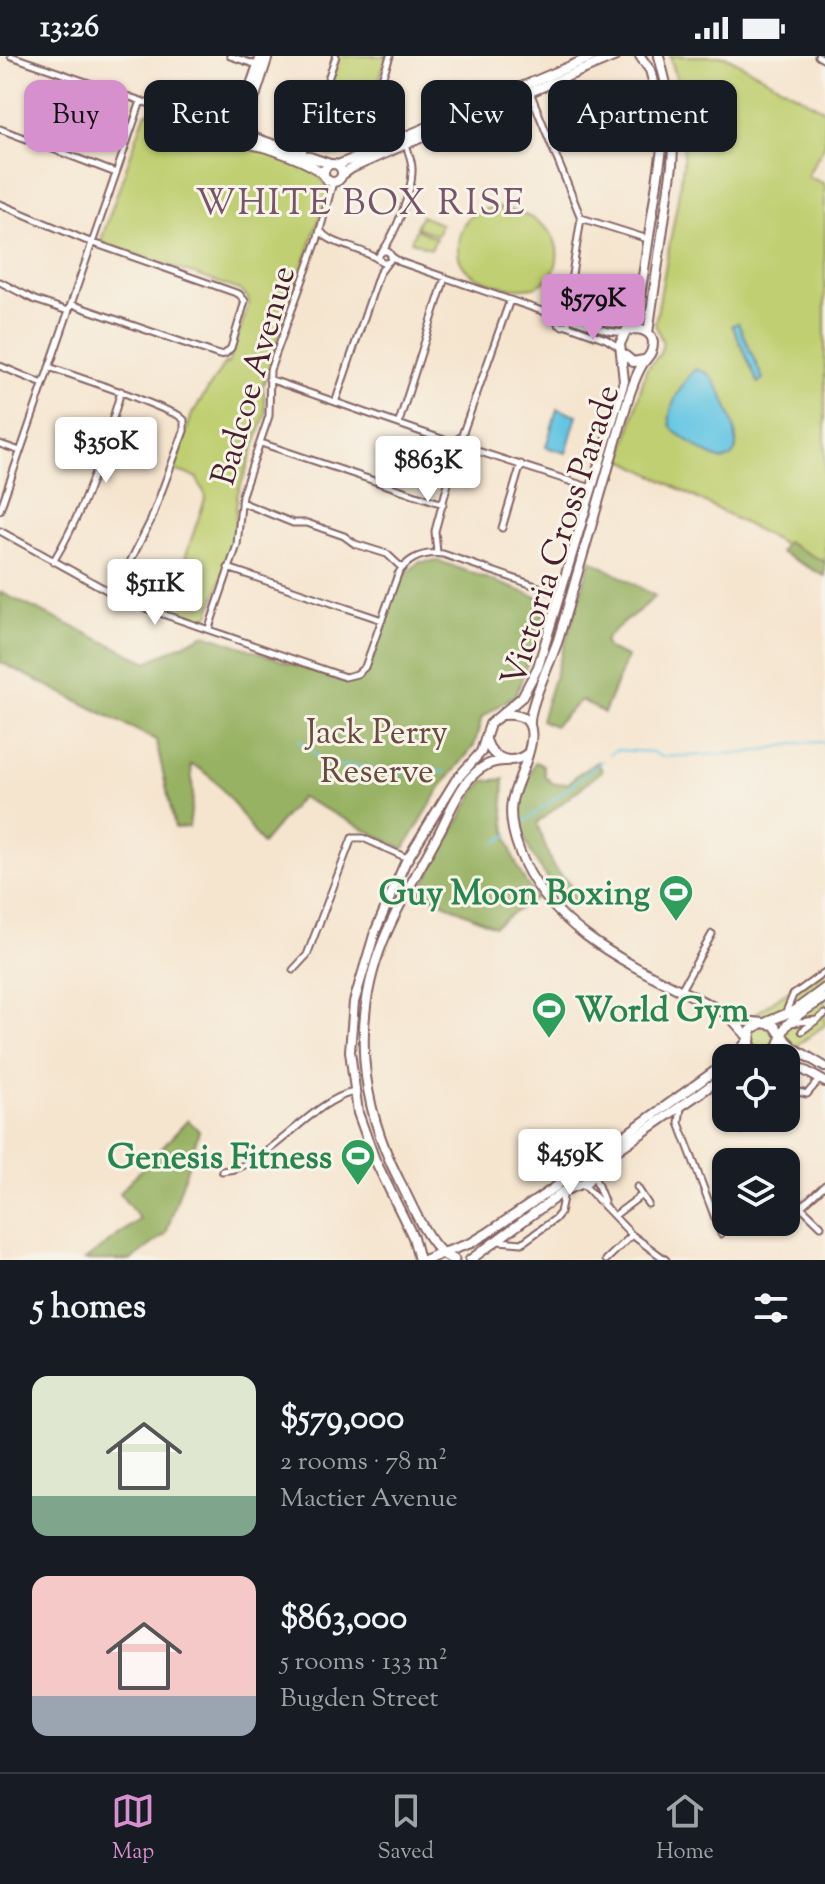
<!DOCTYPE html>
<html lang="en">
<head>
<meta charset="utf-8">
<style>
	body { margin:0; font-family:"Sorts Mill Goudy",serif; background:#242831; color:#f1f3f6; height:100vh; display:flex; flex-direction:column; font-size:30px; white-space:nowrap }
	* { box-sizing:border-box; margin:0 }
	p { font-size:26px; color:#9ea1a6 }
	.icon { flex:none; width:44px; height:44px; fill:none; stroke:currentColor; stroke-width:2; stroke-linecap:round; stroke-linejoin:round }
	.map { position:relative; height:1204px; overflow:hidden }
	.side { display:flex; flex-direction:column; background:#171b24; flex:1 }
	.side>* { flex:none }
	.top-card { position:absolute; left:24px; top:24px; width:778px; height:72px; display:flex; gap:16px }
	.fabs { position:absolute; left:712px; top:988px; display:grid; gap:16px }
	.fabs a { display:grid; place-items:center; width:88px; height:88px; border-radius:16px; background:#171b24; box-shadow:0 2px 6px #0004; font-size:40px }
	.price { position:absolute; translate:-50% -68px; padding:0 18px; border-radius:8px; background:#fff; color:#222; font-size:26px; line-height:52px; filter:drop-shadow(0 2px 4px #0008) }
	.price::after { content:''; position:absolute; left:50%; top:48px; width:24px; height:18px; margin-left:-12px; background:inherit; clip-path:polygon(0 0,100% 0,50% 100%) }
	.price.active { background:#d690ce; color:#111 }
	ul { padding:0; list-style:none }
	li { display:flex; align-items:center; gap:24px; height:200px; padding:0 32px }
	li span { display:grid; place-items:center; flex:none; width:224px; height:160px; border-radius:16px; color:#555 }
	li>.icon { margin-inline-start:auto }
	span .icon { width:96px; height:96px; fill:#fffc; stroke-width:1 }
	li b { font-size:34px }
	h2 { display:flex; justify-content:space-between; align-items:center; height:96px; padding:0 32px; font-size:34px }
	.chip { padding:0 28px; border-radius:16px; background:#171b24; box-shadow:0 2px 6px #0004; font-size:28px; line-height:72px }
	.chip.active { background:#d690ce; color:#111 }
	.status { display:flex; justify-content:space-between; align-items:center; height:56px; padding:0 40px; background:#171b24; direction:ltr }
	.status svg { height:22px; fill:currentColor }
	.menu { display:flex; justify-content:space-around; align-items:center; height:112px; border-top:2px solid #363941; background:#171b24; font-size:22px; color:#9ea1a6 }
	.menu a { display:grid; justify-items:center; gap:4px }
	.menu .active { color:#d690ce }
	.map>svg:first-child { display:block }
	.green { fill:#c0cf71; stroke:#85774e; stroke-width:2 }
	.forest { fill:#98b263; stroke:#716847; stroke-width:2 }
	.water { fill:#65c6e3; stroke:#587287; stroke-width:2 }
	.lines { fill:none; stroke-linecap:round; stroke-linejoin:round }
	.stream { stroke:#65c6e3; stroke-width:2 }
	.street-casing { stroke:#866464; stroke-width:9 }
	.secondary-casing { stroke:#866464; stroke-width:12 }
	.primary-casing { stroke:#866464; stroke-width:13 }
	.street { stroke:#fff; stroke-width:5 }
	.secondary { stroke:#fff; stroke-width:8 }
	.primary { stroke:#fff; stroke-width:9 }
	.labels { text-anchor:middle; stroke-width:6; stroke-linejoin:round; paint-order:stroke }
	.street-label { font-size:34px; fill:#4a1f2b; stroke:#f7f3e8 }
	.park-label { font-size:34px; fill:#684b3c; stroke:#f7f3e8 }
	.leisure-label { font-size:34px; font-weight:bold; fill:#27864d; stroke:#f7f3e8; text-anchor:end }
	.neighbourhood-label { font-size:36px; letter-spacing:2px; fill:#78546b; stroke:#f7f3e8 }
</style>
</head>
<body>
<div class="status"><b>13:26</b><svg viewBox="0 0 49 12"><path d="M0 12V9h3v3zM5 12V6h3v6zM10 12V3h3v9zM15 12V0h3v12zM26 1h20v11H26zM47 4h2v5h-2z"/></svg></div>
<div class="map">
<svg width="825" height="1204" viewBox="0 0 825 1204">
	<rect width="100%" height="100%" fill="#f7f3e8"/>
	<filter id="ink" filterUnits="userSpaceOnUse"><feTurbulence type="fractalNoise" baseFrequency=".0125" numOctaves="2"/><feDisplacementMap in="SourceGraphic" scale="16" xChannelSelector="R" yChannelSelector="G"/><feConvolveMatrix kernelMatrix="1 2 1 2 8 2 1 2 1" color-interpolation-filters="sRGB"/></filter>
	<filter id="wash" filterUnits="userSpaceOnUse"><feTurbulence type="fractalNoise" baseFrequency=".006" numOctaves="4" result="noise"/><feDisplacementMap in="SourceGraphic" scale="32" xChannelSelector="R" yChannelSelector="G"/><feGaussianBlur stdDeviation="1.8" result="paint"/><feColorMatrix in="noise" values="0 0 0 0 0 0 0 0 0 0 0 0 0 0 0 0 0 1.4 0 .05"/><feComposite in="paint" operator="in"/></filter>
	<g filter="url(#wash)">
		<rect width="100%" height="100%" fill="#f5e5cf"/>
		<path class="green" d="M340,0H387L368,56L375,85C346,98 341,105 310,94L309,91Z
			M670,0H725L825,54V88L807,120L825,128V510L622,403L646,314L660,298L663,287L655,268L677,148L683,109L684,74L678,28Z
			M148,56L225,83L238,90H245C269,98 323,108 328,136L263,329L266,357L237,440L235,482L209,559L204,563L168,552L206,440L196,421L177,415L175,411L192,358L225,307L228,308L249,248L248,242L240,234L103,187L101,184L145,58Z
			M494,151C511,153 533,160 546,172C565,189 560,225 533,231C513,235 477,227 464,211C453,198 458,170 471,160C478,155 487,153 494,151Z
			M421,160L441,168L437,179L416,171Z
			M416,173L436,182L431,193L411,185Z
			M825,909V969L799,988L786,1007V1002H753L735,972Z"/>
		<path class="forest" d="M786,486L825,506V520L780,496Z
			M591,504L655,540C640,557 619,566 604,585L608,593L627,601L604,657L581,644L554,670L541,664Z
			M439,505L548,545L519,631L515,639L482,661L474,690L441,731L404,793L301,741L262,788C246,767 216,715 191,709L193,740L189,771L175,772L156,684L0,606V536L147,606L205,578L339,624C353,626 363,621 371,609L400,524L419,506Z
			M535,706L543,709L545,721L554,728L569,727L578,718L598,706L602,715L537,767L552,809L582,842L569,849C548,824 523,794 519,761C517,746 529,719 535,706Z
			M504,723C501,767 508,806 536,841L494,870L419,836L474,738L484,725Z
			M188,1064L199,1075L166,1178L131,1204H85L140,1163L119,1137Z"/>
		<path class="water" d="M738,267L763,323L758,327L732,269Z
			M695,313C698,314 706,316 708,318C721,328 743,382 734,397C731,402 729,402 723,404C710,401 701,394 690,386C685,382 678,379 674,375C660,360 684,325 695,313Z
			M557,353L577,359L566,397L546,391Z"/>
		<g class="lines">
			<path class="stream" d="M299,684L327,709L373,711
				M610,698L616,694L653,696L661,701L746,697L799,687L825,686
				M379,712L403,717L434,714L445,717
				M517,772L602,705
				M496,787L509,778"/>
		</g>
	</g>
	<g filter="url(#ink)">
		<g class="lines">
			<g class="street-casing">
				<path id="street" d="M11,0L228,75
					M230,0L257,9
					M818,0L825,4
					M530,36L581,162L568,244V260
					M0,73L116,117
					M383,89C364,51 378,37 390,0
					M301,101L336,0
					M0,148L85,184L239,238L245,245L231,292L225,298L219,299L71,248
					M581,162L648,183
					M321,175C329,189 364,192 379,204
					M379 201a6 6 0 1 1 12 0a6 6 0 1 1-12 0Z
					M382,196C395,178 413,135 412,113C412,104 408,96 406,88
					M391,200L400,206L545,256L560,259
					M0,226L35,244L68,255
					M557 264a6 6 0 1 1 12 0a6 6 0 1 1-12 0Z
					M569,262L608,275L625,277
					M567,269L606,283L620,292
					M0,310L43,328
					M49,311L127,338L178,359L184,364V375L151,464L114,538
					M269,323L456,388
					M336,344L379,218L387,207
					M399,366L445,222
					M455.5 387a5.5 5.5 0 1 1 11 0a5.5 5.5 0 1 1-11 0Z
					M461,382L510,244
					M261,387L443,448
					M0,388L20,395
					M465,391L591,432
					M241,446L293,467H307L344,480L355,488L387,498L402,512
					M0,454L141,45
					M502,472L521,408
					M0,475L128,546L345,621L357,618L365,611L398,518C408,502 424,496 443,498L559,538
					M437,497L435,475L458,391
					M53,506C85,453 104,394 121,335
					M228,512L382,564
					M209,572L237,489L242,439L269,360L270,314L317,185L333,126
					M293,914L307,899L352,782H363L407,802
					M681,934L712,878
					M785,958L793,939L825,916
					M790,967L817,964
					M802,975L825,958
					M786,1024L794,1035L807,1038L819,1024
					M726,1042V1052
					M681,1051L679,1067L721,1178
					M730,1062L734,1072L741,1074L760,1062
					M222,1115C267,1113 308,1046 354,1036
					M593,1117L604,1145
					M582,1127L632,1179L666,1204
					M637,1131L648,1148
					M790,1140L821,1170
					M802,1150L825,1129
					M614,1160L642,1139
					M498,1185L522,1187L555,1163L560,1157L564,1136
					M606,1204L632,1179"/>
			</g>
			<g class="secondary-casing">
				<path id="secondary" d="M228 78a9 9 0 1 1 18 0a9 9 0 1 1-18 0Z
					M233,69L241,58L261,0
					M245,72L268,0
					M246,73L255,82L330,108
					M240,87C257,87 316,106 325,121
					M324 117a9 9 0 1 1 18 0a9 9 0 1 1-18 0Z
					M338,109L594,0
					M342,119L352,112L406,88L616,0
					M648,277L672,110L674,75L671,48L659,0
					M621,296L633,306L644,304
					M503,659C559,654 516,721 512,745C509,762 513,778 519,794C551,882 649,916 725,957L744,965L762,967
					M530,670C528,650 552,604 559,581L629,340C633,329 636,319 642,309C645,303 651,300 652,293C657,277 641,270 628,275
					M486,684C492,704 512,710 528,697
					M731,962L749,982
					M767,966L795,954L825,932
					M781,979L774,969L762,967L751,974L750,989L760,999L772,998C783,989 779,979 787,969C796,958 813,950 825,942
					M782,980L795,993L825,1011
					M734,1002L749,983
					M786,1004L825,1026
					M442,1197C422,1177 412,1148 399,1124C360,1048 351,963 384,883C399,846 421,811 440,775C454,748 469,703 507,705
					M443,1197L471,1187L486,1178L557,1130L575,1107L603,1095L726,1007
					M419,1204L413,1181L375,1104L358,1057L350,995L354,946L375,876L405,807L456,724L481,696L490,668L522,641L538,611L624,325L620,288L639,247L662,93L659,47L650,14L640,0
					M470,1204L564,1135L588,1125L603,1104L726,1019"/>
			</g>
			<g class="primary-casing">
				<path id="primary" d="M425,1204L442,1197L454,1204"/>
			</g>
			<use href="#street" class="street"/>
			<use href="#secondary" class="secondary"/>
			<use href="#primary" class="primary"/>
		</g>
	</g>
	<defs>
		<g id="stadium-pin" transform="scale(1.8)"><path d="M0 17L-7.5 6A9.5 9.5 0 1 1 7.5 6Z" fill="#2e9e5b" stroke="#f7f3e8"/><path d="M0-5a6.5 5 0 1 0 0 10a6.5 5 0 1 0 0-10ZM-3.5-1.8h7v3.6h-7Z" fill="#fff"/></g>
	</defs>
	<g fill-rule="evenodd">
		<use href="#stadium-pin" x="676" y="836"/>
		<use href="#stadium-pin" x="549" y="953"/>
		<use href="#stadium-pin" x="358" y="1100"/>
	</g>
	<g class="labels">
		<g class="street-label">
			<text transform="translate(252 319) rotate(-74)" y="12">Badcoe Avenue</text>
			<text transform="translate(559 479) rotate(-72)" y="12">Victoria Cross Parade</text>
		</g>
		<g class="park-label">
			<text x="377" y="687">Jack Perry<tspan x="377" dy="39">Reserve</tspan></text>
		</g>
		<g class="leisure-label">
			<text x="650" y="848">Guy Moon Boxing</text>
			<text x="575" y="965" text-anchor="start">World Gym</text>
			<text x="332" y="1112">Genesis Fitness</text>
		</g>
		<g class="neighbourhood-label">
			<text x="361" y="158">WHITE BOX RISE</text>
		</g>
	</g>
</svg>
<div class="fabs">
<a><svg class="icon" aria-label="locate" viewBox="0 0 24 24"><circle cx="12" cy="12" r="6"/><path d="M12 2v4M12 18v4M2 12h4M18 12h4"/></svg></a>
<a><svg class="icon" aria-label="layers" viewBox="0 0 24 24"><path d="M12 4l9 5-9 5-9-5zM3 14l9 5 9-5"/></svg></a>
</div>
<b class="price active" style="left:593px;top:286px">$579K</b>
<b class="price" style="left:106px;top:429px">$350K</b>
<b class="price" style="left:428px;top:448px">$863K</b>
<b class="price" style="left:155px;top:571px">$511K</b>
<b class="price" style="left:570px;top:1141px">$459K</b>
<div class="top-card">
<a class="chip active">Buy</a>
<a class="chip">Rent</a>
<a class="chip">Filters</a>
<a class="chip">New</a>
<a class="chip">Apartment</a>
</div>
</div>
<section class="side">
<h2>5 homes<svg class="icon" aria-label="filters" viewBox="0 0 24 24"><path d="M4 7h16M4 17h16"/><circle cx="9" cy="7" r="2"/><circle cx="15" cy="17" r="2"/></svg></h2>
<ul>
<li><span style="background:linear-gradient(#dfe7d0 75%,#7fa58c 0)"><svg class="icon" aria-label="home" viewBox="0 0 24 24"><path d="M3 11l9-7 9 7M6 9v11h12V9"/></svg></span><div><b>$579,000</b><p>2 rooms · 78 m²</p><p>Mactier Avenue</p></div></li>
<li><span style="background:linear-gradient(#f6c9c9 75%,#9aa5b1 0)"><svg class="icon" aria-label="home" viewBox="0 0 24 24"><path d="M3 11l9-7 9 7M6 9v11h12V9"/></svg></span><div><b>$863,000</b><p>5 rooms · 133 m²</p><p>Bugden Street</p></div></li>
</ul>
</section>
<nav class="menu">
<a class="active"><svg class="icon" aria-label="map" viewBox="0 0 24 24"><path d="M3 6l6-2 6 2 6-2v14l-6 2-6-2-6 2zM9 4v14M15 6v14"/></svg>Map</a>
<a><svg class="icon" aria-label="saved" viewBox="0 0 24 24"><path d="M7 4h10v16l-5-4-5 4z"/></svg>Saved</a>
<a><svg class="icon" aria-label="home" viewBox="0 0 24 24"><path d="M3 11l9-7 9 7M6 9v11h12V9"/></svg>Home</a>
</nav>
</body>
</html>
